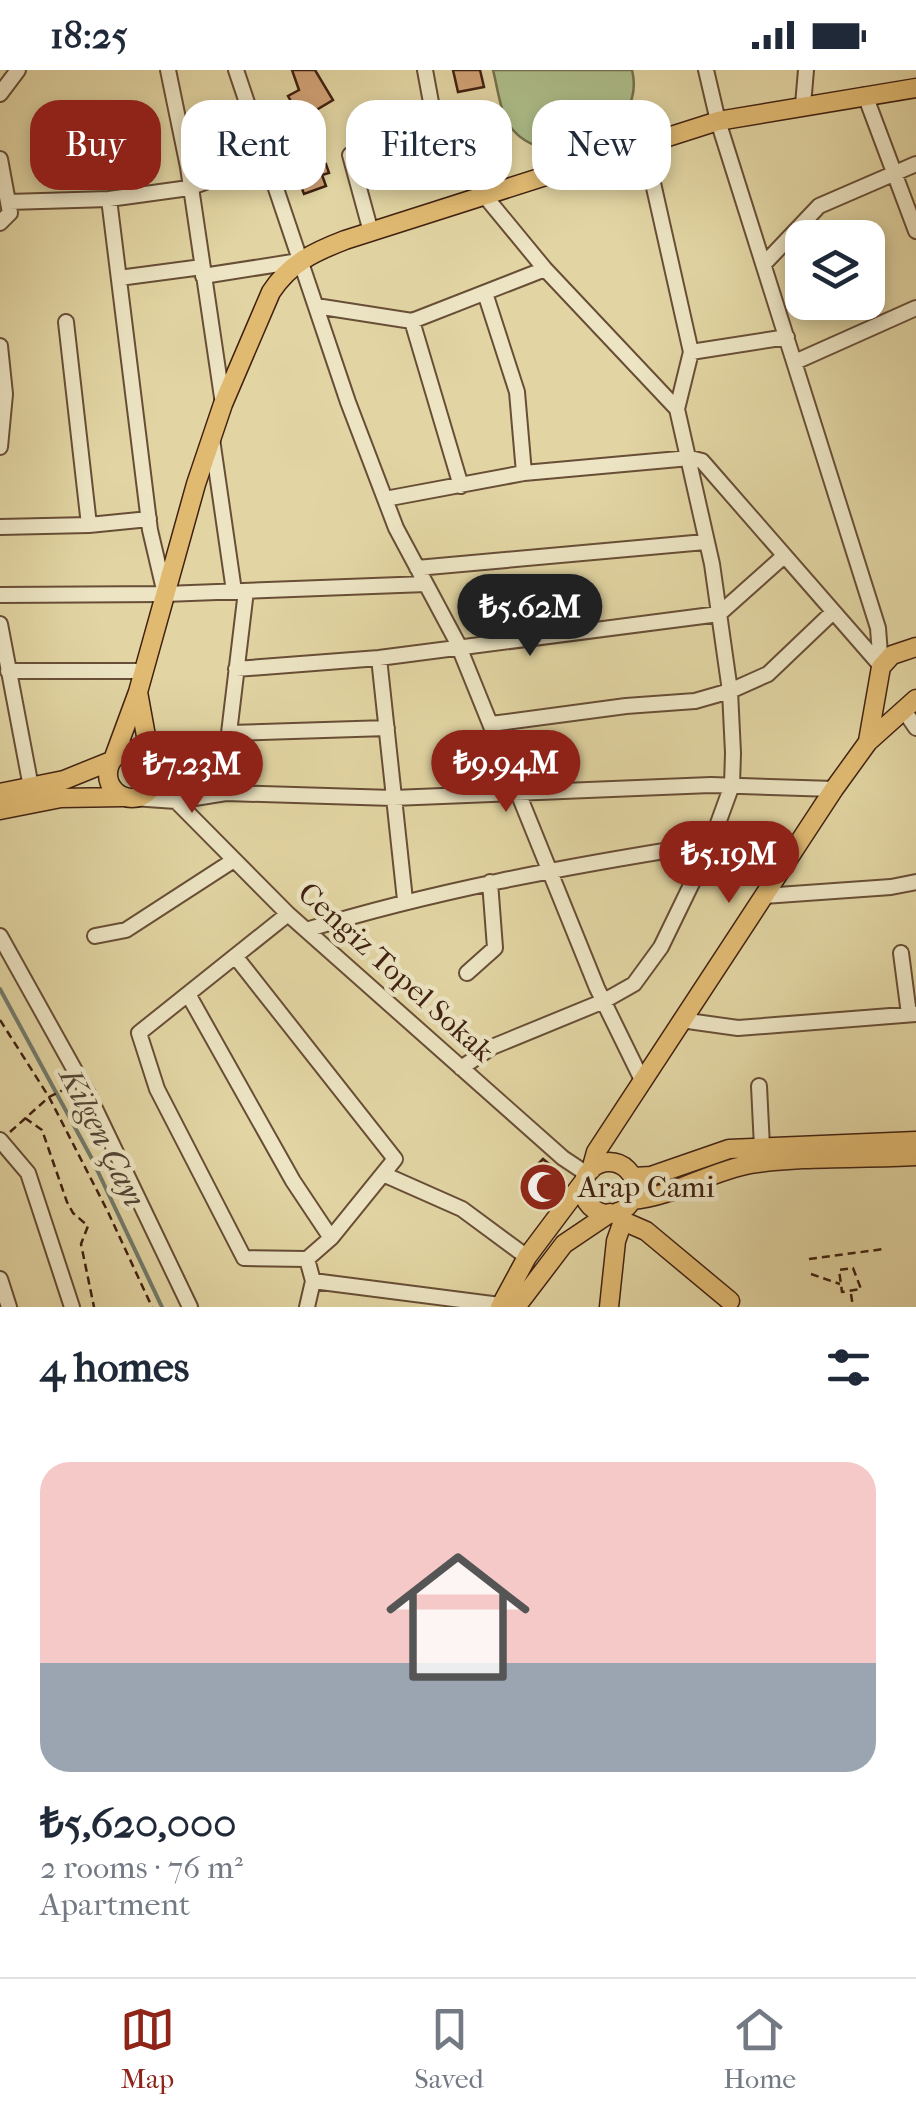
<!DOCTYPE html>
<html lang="en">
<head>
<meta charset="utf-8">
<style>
	body { margin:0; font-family:"IM FELL French Canon",serif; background:#f2f2f3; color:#1f2937; height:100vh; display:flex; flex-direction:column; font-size:38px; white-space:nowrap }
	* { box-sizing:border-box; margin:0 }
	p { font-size:32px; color:#747a83 }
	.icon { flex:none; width:55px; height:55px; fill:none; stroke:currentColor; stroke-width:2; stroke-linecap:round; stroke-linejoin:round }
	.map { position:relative; height:1237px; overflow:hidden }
	.drawer { display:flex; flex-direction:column; background:#fff; flex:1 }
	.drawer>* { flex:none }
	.hud { position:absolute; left:30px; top:30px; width:858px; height:90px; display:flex; gap:20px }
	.tools { position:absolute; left:785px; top:150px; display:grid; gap:20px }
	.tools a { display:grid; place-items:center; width:100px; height:100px; border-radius:20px; background:#fff; box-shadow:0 5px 15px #0003; font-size:50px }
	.price { position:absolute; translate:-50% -85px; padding:0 22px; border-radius:35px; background:#8f2418; color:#fff; font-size:32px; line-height:65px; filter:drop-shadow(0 2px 5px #0008) }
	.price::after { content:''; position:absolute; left:50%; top:60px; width:30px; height:22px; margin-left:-15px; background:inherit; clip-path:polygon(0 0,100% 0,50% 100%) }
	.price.active { background:#222; color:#fff }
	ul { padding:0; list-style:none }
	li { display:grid; align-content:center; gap:20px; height:530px; padding:0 40px }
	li+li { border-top:2px solid #e0e1e3 }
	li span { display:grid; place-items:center; height:310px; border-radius:30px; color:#555 }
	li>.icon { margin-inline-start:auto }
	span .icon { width:180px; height:180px; fill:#fffc; stroke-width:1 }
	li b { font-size:42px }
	h2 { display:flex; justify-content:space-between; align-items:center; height:120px; padding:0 40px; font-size:42px }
	.chip { padding:0 35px; border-radius:30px; background:#fff; box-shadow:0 5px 15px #0003; font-size:35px; line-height:90px }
	.chip.active { background:#8f2418; color:#fff }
	.status { display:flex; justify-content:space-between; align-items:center; height:70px; padding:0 50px; background:#fff; direction:ltr }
	.status svg { height:28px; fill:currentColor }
	.tabs { display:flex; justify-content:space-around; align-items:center; height:140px; border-top:2px solid #e0e1e3; background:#fff; font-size:28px; color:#747a83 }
	.tabs a { display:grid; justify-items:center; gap:5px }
	.tabs .active { color:#8f2418 }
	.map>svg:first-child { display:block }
	.green { fill:#adbe8a; stroke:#76704e; stroke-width:2.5 }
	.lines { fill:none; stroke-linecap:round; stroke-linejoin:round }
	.stream { stroke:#737c6d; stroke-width:4 }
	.building { fill:#d0a175; stroke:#402111; stroke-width:2.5 }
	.minor-casing { stroke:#684e36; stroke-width:18 }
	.major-casing { stroke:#402111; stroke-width:21 }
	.path { stroke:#402111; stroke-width:2.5; stroke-dasharray:8 5; stroke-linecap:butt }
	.minor { stroke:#ece4c3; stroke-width:14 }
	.major { stroke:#e1ba72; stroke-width:18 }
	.labels { text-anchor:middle; stroke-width:9; stroke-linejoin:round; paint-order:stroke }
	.street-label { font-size:30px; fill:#402111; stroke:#ece4c3 }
	.poi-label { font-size:30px; fill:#402111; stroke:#ece4c3; text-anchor:start }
	.water-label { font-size:32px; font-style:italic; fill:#554737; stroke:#ece4c3 }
</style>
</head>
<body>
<div class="status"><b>18:25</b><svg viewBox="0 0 49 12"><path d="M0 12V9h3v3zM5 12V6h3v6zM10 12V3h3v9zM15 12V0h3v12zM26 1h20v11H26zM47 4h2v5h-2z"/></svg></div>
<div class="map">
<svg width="916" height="1237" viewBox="0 0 916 1237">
	<rect width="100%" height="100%" fill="#e2d5a3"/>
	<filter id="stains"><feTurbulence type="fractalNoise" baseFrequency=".002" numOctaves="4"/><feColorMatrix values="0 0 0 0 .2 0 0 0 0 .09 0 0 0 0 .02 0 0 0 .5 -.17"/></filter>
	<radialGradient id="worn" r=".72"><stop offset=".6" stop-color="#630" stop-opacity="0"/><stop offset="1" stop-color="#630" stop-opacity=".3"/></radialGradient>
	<path class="green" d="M493,0H632C648,64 552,105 513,60C500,45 498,19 493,0Z"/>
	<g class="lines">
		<path class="stream" d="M0,919L91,1087L162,1237"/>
	</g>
	<path class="building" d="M292,0H315L333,30L301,49L288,26L299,20Z
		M453,0H480L484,17L458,22Z
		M316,84L320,96L326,94L329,103L322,105L326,116L304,124L292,93Z
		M543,1089L558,1101L553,1131L549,1137L528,1134L531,1101Z"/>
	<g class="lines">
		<g class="minor-casing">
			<path id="minor" d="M168,0L188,97L223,334
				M236,0L348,332L396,458L457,572L597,918L643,1012
				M425,0L435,54L484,125L545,199L677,339L712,494L730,621L733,683L732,715L709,778L661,877L634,914L604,931L492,977L461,998
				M706,0L718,51L878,558L881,597
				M0,24L18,0
				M865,25L916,161
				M803,35L806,0
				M644,73L691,282L677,339
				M350,85L371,162
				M0,89L10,143L0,153
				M109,129L150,460L165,524
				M8,132L109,129L189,118L264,90
				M764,194L819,136L916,94
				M203,206L299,191
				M119,208L202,197
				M485,223L517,322L524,403
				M316,236L412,251L545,199
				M412,251L461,416
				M66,252L89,455
				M0,276L5,324L0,377
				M691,282L787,267
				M795,292L916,238
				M212,369L234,521
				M385,429L524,403L690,388L702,391L881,596
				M0,457L89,455L149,449
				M417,498L705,472
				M0,525L165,524L426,514
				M503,530L505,570
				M0,554L31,717
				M379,588L405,830
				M236,599L379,588L719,544L784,486
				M8,601H144
				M903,639L916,658
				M491,654L626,636L695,631L730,621L768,604L833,542
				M229,663L387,658
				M226,723L229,663L246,521
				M133,728L176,731L155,710
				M176,731L226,723L393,728L711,715L834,719
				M176,731L288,844L563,1088L587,1104
				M764,826L891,817L916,812
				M306,860C434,821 563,797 695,776L709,778
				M0,866L88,1024L190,1237
				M95,866L126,860L234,790
				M901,883L909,944
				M235,886L395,1089L331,1168L307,1189L244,1188L157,1019L139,963L288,844
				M467,903L495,878L490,812
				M188,924L293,1111L331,1168
				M681,950L738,958L916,944
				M759,1016L762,1077
				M0,1070L28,1103L72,1237
				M383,1104L462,1139L527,1187
				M307,1189L313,1211L307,1237
				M0,1209L9,1237
				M313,1211L500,1235"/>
		</g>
		<g class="major-casing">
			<path id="major" d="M138,622L196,414L223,334L271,222C290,193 314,182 345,170L718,51L916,18
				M868,671L881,597L892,585L916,577
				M108 704a24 24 0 1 1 48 0a24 24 0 1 1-48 0Z
				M114,687L138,622L150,688
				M0,723L64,710L111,691
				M0,740L61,728L123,727
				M583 1118a26 26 0 1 1 52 0a26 26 0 1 1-52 0Z
				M591,1100L596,1082L834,719L868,672L916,629
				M633,1107L651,1106L729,1079L916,1071
				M632,1130C673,1127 710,1101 751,1094C802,1086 864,1089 916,1086
				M618,1142L623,1151L646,1161L730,1231
				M500,1237L527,1187L584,1111
				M516,1237L564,1174L610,1143
				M609,1237L616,1171L623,1151"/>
		</g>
		<path class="path" d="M0,950L49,1027L108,1142L152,1237
			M25,1048L42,1060L67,1132L73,1143L88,1156L81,1174L94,1237
			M10,1062L49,1027L71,1016
			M809,1189L884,1179
			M853,1198L861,1219L842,1222L839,1200Z
			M811,1204L840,1214
			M851,1224L853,1237"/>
		<use href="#minor" class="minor"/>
		<use href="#major" class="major"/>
	</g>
	<defs>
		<g id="mosque-disc" transform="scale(2.5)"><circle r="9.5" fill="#8f2418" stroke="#ece4c3"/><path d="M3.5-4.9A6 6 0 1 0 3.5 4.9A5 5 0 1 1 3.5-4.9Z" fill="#fff"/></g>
	</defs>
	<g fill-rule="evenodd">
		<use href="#mosque-disc" x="543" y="1117"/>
	</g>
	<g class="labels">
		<g class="street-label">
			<text transform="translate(396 902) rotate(42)" y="10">Cengiz Topel Sokak</text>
		</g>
		<g class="poi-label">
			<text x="578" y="1127">Arap Cami</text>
		</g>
		<g class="water-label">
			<text transform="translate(103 1067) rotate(63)" y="11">Kilgen Çayı</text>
		</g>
	</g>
	<rect width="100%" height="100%" filter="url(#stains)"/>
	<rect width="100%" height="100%" fill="url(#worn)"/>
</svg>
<div class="tools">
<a><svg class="icon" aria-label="layers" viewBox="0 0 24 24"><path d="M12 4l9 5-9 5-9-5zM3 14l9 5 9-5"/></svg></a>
</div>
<b class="price active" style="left:530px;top:589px">₺5.62M</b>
<b class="price" style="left:506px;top:745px">₺9.94M</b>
<b class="price" style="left:192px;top:746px">₺7.23M</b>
<b class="price" style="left:729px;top:836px">₺5.19M</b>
<div class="hud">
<a class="chip active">Buy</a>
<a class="chip">Rent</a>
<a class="chip">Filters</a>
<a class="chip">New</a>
</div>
</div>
<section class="drawer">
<h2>4 homes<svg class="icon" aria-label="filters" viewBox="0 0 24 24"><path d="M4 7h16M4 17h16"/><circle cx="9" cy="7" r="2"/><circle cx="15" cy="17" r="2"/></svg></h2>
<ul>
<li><span style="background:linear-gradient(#f6c9c9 65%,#9aa5b1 0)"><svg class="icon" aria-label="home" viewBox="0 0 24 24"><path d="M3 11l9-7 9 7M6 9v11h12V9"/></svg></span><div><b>₺5,620,000</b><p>2 rooms · 76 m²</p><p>Apartment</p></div></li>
</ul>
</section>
<nav class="tabs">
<a class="active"><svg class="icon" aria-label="map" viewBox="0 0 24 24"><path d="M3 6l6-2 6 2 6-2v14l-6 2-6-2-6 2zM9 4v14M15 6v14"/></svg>Map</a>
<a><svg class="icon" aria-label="saved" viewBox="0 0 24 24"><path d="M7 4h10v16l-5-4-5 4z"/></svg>Saved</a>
<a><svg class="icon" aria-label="home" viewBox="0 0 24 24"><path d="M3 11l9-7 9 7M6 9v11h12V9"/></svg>Home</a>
</nav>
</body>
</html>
